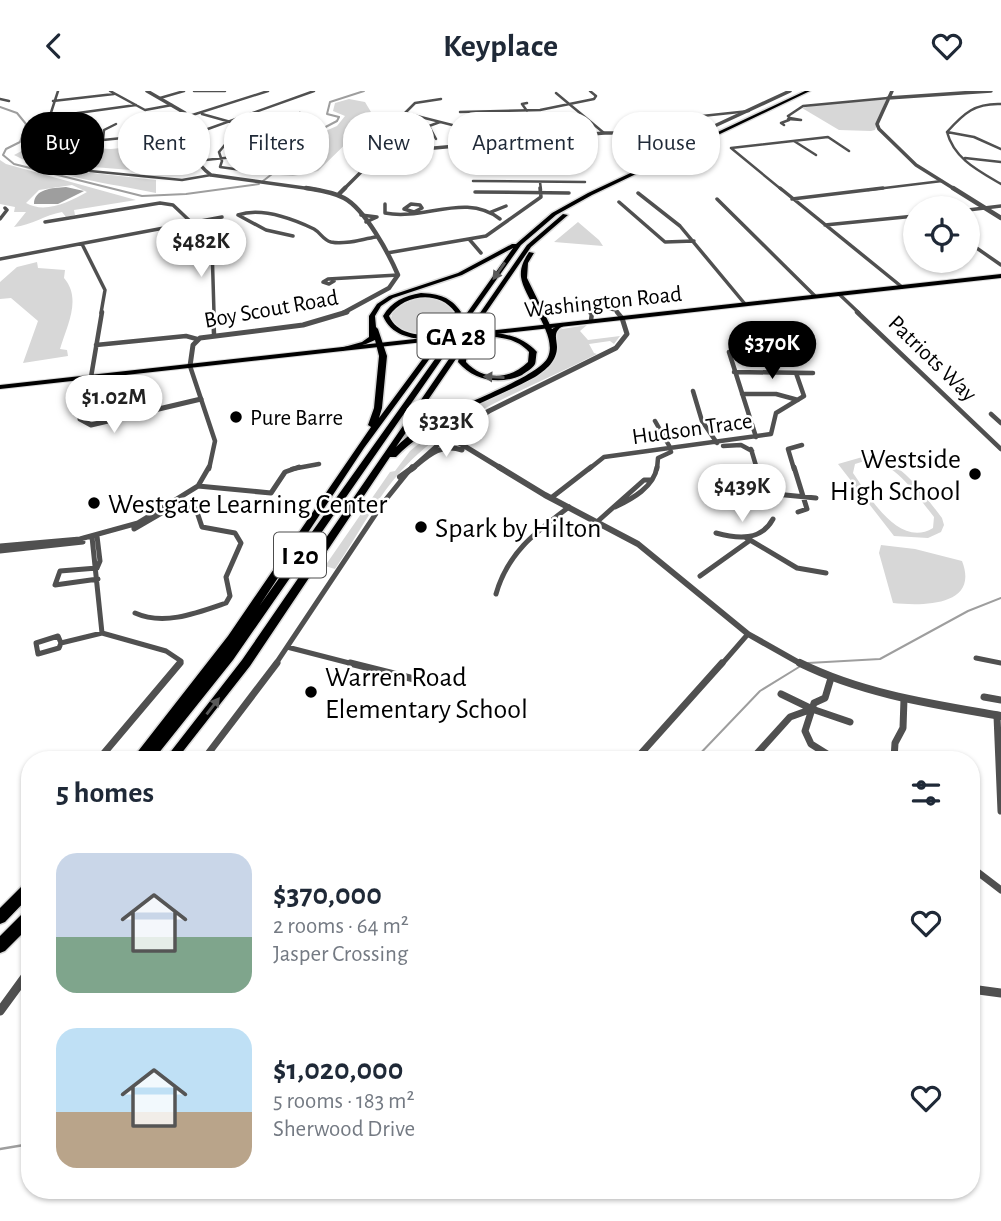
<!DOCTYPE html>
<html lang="en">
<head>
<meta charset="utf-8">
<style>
	body { margin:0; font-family:"Alegreya Sans",sans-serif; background:#f6f6f7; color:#1f2937; height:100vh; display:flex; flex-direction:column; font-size:26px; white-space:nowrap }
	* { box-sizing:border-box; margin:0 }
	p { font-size:23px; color:#747a83 }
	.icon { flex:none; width:38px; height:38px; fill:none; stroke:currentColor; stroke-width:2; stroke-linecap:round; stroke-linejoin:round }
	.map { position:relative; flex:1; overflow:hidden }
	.details { position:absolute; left:21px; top:660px; width:959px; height:448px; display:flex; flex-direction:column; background:#fff; border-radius:28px; box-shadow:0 2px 5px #0004 }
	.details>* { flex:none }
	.hud { position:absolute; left:21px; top:21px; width:959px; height:63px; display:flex; gap:14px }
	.tools { position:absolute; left:903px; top:105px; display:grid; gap:14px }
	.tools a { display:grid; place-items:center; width:77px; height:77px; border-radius:50%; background:#fff; box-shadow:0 2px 5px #0004; font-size:35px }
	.price { position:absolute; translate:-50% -60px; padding:0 16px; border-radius:24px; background:#fff; color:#222; font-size:23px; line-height:46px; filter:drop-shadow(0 2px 4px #0008) }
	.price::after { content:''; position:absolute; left:50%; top:42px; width:21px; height:16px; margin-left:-10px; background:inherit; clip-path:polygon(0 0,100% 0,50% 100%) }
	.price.on { background:#000; color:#fff }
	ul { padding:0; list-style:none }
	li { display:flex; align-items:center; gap:21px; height:175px; padding:0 35px }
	li span { display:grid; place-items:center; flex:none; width:196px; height:140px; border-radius:21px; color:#555 }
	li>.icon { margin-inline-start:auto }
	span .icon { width:84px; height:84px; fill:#fffc; stroke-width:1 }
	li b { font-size:30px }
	h2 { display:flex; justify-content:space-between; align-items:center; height:84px; padding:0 35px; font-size:30px }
	.chip { padding:0 24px; border-radius:28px; background:#fff; box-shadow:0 2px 5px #0004; font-size:24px; line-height:63px }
	.chip.on { background:#000; color:#fff }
	header { display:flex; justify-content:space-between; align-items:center; height:91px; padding:0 35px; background:#fff; font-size:32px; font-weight:700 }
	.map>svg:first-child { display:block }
	.green { fill:#d7d7d7; fill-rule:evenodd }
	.water { fill:#9e9e9e }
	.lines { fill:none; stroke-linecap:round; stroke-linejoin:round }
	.stream-far1 { stroke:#9e9e9e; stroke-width:2 }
	.stream { stroke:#9e9e9e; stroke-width:2.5 }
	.primary-casing { stroke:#dbdbdb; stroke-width:2 }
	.motorway-casing { stroke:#dbdbdb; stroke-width:3 }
	.minor-far5 { stroke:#505050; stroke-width:2.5 }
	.minor-far4 { stroke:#505050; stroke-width:3.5 }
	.minor-far3 { stroke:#505050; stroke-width:4.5 }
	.minor-far2 { stroke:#505050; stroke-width:5 }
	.minor-far1 { stroke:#505050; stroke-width:7 }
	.minor { stroke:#505050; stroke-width:9 }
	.tertiary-far4 { stroke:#505050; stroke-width:3.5 }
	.tertiary-far3 { stroke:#505050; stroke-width:4.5 }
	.tertiary-far2 { stroke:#505050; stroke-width:5 }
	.tertiary-far1 { stroke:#505050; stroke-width:6 }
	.tertiary { stroke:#505050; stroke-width:8 }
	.primary { fill:#000; fill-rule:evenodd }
	.motorway { fill:#000; fill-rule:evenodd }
	.motorway-bridge-casing { stroke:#dbdbdb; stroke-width:10; stroke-linecap:butt }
	.motorway-bridge { stroke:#000; stroke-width:8 }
	.oneway { fill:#595959 }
	.poi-dot { fill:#000; stroke:#fff; stroke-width:2.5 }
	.labels { text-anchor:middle; stroke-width:5; stroke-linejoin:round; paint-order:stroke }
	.far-street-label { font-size:23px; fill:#000; stroke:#fff }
	.far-poi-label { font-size:23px; fill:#000; stroke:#fff; text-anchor:start }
	.shield { fill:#fff; stroke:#4c4c4c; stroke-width:2 }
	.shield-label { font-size:26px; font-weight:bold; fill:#000 }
	.poi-label { font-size:28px; fill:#000; stroke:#fff; text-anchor:start }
</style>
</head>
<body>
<header><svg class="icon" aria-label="back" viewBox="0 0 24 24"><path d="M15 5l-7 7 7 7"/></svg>Keyplace<svg class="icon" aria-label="heart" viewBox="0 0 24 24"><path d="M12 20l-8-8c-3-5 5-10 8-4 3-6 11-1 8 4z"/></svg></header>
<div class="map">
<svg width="1001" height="1130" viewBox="0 0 1001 1130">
	<rect width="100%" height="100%" fill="#fff"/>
	<path class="green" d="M349,8L365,11L371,21L368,31L318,80L293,85L280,84L317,55L323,41L337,35L345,25L333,20L335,12Z
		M886,8L875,39L871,40L839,39L802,17L815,14Z
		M84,43L86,47L72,52L74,56L111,58L191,50V67L152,69L142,74L144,80L93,76L84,81L156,89V102C109,92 56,87 14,64L37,52Z
		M0,69L6,73L136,109L74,119L75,124L66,126L62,121C45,124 32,134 14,136L26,121H14L15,116L0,113ZM72,94L87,101C69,111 45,123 26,112L39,99Z
		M578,131L599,149L603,155L554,151Z
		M37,171L38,177L65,179L64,187C82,208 67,234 60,258L67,259L68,265L23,272L38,230L11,207L0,208V191L17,176Z
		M418,207C433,207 448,206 454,222L439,242C422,245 403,242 390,230L394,217Z
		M587,234L580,240L588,249L620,245L614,253L610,250L589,253L594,262L597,263C531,297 452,323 401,380C375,409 357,446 335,478L325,475L390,381L395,380L410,360L444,332L441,330L546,278L558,261L556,239Z
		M866,365C900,367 922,401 942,427L944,434L941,441L928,447L894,445L838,373ZM868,369C897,372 917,405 934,426L933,437C899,458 869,405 853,382L855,373Z
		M881,454L915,458L962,470C980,516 921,515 893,512L879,462Z"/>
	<path class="water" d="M491,60L501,62L504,67L501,74C476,84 469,77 450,62Z
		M66,96L84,100L58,113H34C34,98 52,97 66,96Z"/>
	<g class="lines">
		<path class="stream-far1" d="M0,16L17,22L26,33L20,51L6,58L3,64L14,73L142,105L186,103L259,93
			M263,90L307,56L316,41L337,30L339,26L327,23L330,11L364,0
			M808,572L880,568L968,520L1001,507
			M695,668L760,600L799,576"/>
		<path class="stream" d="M0,1058L30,1053"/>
		<g class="primary-casing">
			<path id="primary" d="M1001,183V187L0,298V294Z"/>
		</g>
		<g class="motorway-casing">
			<path id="motorway" d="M805,0H810L592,104L556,124L521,154L462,237L457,236L513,157L462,184L393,207L381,215L375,225L376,236L378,238L387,265L382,317L379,327L433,254L439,255L364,357L260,514L445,254L451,255L233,569L154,668H132L228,545L371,336L368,334L374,317L379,265L375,249L366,253L341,260L337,258L362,251L369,246V225L377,213L389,205L458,182L512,153H516L552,122L588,102Z
				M563,123L568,124L531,156L476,236H472L471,235L527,154Z
				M529,161L534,162L528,172L527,187L552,238L562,232L567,233C564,235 560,236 558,239C554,244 557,250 557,256C557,270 546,279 535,286C487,312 435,327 396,366H390L250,575L177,668H165L242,569L460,252H464L468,254L466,271C483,290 510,289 528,271L529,261C515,245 495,246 475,245L473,244V242C496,240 521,243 537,261C536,262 536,271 535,273C533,277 526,281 522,284C500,294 474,290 458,271L460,262L396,356C409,343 425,333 441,325C462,313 540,285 548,266C558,243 524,208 521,186C520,176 524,169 529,161Z
				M421,202C439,203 451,206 461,221L448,240L443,239L455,221C439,199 404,203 389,225C399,247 426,244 447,244L449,245V247C426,250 393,250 383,225C392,210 404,205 421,202Z
				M30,790V805L5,831L0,833V817L25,792Z
				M30,819V835L5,860L0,862V845L25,820Z"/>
		</g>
		<path class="minor-far5" d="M110,0L145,19L172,14
			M194,0H225
			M556,2L604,42
			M160,7L184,0
			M0,8L9,10
			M441,8L415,12L405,22L464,37L474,53
			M53,10L114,3
			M527,12L522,13L527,20
			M1001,13C975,12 964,22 947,41C954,68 979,80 1001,93
			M460,21L540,19L594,8L596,5L590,0
			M202,23L256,38L279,50
			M49,26L136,14
			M186,26L268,0
			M790,27L788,25L803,15L888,7
			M790,27L801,29L788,28Z
			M282,30L298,34
			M116,33L104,39L103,49L190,40
			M784,34L781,32L789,29
			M398,36L400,59
			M464,37L488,36L501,44L470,47
			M660,37L657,32L700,31
			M708,38L700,31L702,25L749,20
			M45,40L58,0
			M190,41L205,39L314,0
			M947,41L974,46L1001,58
			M34,45L84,24
			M436,48L429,35L440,31
			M794,50L816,64
			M731,57L782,99
			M731,57L828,46L849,60
			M267,64L266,69L249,80L220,76L222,70L219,61L228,50L300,22
			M965,67L1001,71
			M196,70L253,64L274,66L269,70L270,73
			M90,80L182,89L211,84
			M473,90L585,91
			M540,91L541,99
			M868,99L942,90"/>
		<path class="minor-far4" d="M780,97L902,196
			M475,101L569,102
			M638,102L680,135L745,213
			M717,108L815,205
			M792,108L883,97
			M619,111L665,151L694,150
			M385,113V122C425,130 465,101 500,128
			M411,113L420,114L422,117L414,121L404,118Z
			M968,119L1001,115
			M491,121L506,115
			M361,124L377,126L366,131
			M0,128L7,119L5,117
			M45,131L160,112L173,114L192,132
			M191,134L212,155L214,222
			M825,134L915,125
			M293,145L266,139L238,124C261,116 293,128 314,138C321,142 323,149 331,151C346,154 362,148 376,146
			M469,148L481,162
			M968,151L1001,174
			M82,153L105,199L101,222
			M387,162L486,145L541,106L540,97
			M0,168L222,126
			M334,190L329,193L323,191L328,188L398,184
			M839,203L859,222
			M590,222L605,217L616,219L618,222"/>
		<path class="minor-far3" d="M213,221L214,243
			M617,221L622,227
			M857,221L1001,358
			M591,230L592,221
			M96,254L186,245L197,248
			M729,261L756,346
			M190,275L215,350L209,378
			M734,281L813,282
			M91,286L102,221
			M693,300L702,330L717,352
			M742,303H776L798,309
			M991,323L1001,332
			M655,330L671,358
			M723,355L741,354L752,360
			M751,358L757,378
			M292,378L319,373
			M411,378L448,345
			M589,378L604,366L771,343L776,322L804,305L796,282
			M657,378L658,367L671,361
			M794,378L788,358L802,354"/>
		<path class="minor-far2" d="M757,376L760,391L765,402L816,407
			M794,376L807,418L798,421
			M198,395L271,402L285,381L299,376
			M551,407L591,376
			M615,416C632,408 654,396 657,376
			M598,430L644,389H650
			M134,438L179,412
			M716,442C738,448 761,450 773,428
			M97,445L100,470L97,477
			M92,446L102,542L166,560L181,570L178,574
			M745,446L797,477L826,482
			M0,455L80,448L138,432L198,395L209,376
			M0,460L83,451
			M97,477L60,480L55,494L98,488
			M700,485L749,450
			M496,503C508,461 536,441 569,416
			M135,522C164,535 197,522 226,512L230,505L226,486L241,452L235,442L202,436L196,418L177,415
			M58,545L61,552L59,557L38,563L36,552Z
			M61,552L102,542
			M287,556L357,574
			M976,567L1001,572
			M275,574L383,412L412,376
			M721,574L748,543"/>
		<path class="minor-far1" d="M350,572L414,588
			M831,587L825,607L814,612L805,640L811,653L835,668
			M781,603L812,618L850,631
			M984,606L1001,609
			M997,625L1001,720
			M99,668L180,572
			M204,668L277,572
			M636,668L722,572
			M752,668L790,626L812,618
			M894,668L895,652L903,637L904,608
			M971,776L1001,799"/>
		<path class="minor" d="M971,898L1001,902
			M0,920L30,879"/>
		<path class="tertiary-far4" d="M147,0L185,22C190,45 190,70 211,84L319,99
			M892,0L877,33L879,38L916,74L956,99
			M888,7L991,0
			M343,99L361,81L365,69L378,62L604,42H690L708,38L790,0"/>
		<path class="tertiary-far3" d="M306,97C318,99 333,101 344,107C365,118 389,163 398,184L389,197L343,222
			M953,97L1001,127
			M338,104L345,97"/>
		<path class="tertiary-far2" d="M190,275L193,254L200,247L303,234L347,221
			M88,297L80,328L91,334L201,308
			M448,345L502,378
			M448,345L489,320L616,257L627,243L622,227
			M412,378C428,365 440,352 462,359"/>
		<path class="tertiary-far1" d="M499,376L545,404L638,453L748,543L803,574
			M400,386L414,376"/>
		<path class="tertiary" d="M800,572C863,603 932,613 1001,625"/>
		<use href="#primary" class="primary"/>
		<use href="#motorway" class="motorway"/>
		<g class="motorway-bridge-casing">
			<path id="motorway-bridge" d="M462,253L474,235
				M435,255L446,239
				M447,255L460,236"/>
		</g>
		<use href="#motorway-bridge" class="motorway-bridge"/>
	</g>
	<defs><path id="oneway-solid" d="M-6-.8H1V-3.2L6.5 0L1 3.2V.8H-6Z" transform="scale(1.75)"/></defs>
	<g class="oneway">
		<use href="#oneway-solid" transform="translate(499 180) rotate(125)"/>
		<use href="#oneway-solid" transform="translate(494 286) rotate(-177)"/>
		<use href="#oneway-solid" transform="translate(213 615) rotate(-52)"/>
	</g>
	<g class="poi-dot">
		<circle cx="236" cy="326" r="7"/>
		<circle cx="975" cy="383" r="7"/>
		<circle cx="94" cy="412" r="7"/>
		<circle cx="421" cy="436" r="7"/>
		<circle cx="311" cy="601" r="7"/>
	</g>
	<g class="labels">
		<g class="far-street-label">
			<text transform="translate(603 210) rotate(-6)" y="8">Washington Road</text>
			<text transform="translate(271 217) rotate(-10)" y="8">Boy Scout Road</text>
			<text transform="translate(933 267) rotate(44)" y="8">Patriots Way</text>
			<text transform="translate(692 337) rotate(-8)" y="8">Hudson Trace</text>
		</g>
		<g class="far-poi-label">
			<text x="250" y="334">Pure Barre</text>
		</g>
		<g class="shield">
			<rect x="417.5" y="222.5" width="77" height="45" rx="5"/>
			<rect x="274" y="441.5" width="52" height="45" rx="5"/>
		</g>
		<g class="shield-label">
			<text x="456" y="254">GA 28</text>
			<text x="300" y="473">I 20</text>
		</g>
		<g class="poi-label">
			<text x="961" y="377" text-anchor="end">Westside<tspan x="961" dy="32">High School</tspan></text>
			<text x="108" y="422">Westgate Learning Center</text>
			<text x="435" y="446">Spark by Hilton</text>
			<text x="325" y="595">Warren Road<tspan x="325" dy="32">Elementary School</tspan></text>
		</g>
	</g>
</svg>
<div class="tools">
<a><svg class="icon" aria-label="locate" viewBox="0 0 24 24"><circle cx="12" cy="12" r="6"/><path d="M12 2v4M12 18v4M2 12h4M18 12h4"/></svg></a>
</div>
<b class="price" style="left:201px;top:188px">$482K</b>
<b class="price on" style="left:772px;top:290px">$370K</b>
<b class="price" style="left:114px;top:344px">$1.02M</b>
<b class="price" style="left:446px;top:368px">$323K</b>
<b class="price" style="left:742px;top:433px">$439K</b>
<div class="hud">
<a class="chip on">Buy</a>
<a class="chip">Rent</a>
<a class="chip">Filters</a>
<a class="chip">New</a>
<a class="chip">Apartment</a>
<a class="chip">House</a>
</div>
<section class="details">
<h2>5 homes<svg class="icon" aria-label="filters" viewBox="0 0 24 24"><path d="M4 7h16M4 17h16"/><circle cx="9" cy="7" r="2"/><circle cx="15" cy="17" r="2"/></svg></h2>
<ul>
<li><span style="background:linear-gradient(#c9d6e8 60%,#7fa58c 0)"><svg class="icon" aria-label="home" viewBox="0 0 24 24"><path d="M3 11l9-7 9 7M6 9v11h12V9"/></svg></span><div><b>$370,000</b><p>2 rooms · 64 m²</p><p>Jasper Crossing</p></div><svg class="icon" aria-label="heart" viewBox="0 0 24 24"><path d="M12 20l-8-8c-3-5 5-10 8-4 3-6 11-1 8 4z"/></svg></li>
<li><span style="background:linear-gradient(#bfe0f5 60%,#b9a48a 0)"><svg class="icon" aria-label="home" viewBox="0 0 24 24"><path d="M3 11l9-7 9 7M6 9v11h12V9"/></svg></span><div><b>$1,020,000</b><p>5 rooms · 183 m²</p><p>Sherwood Drive</p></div><svg class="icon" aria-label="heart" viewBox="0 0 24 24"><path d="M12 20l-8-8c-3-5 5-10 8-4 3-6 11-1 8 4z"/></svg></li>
</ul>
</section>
</div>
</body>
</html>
